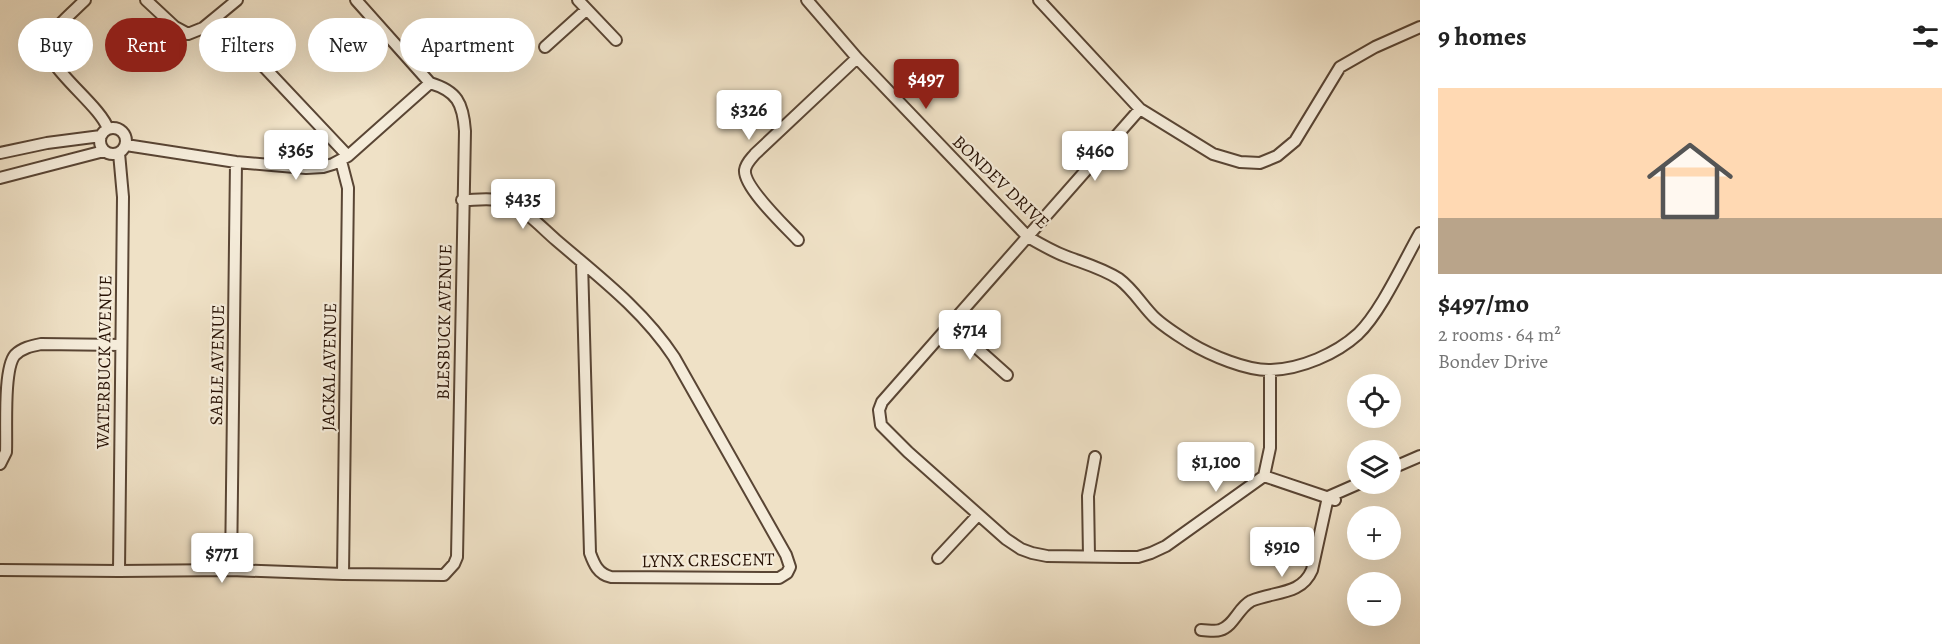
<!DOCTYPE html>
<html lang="en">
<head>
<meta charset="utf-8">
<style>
	body { margin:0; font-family:Alegreya,serif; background:#f6f6f6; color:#222; height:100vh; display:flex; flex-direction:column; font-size:22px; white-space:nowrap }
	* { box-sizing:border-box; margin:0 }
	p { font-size:20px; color:#767676 }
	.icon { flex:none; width:33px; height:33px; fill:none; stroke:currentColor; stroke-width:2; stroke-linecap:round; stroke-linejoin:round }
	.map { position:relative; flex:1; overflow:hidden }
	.details { display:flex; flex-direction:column; background:#fff; width:540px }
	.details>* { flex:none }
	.hud { position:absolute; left:18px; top:18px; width:570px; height:54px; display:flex; gap:12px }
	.tools { position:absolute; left:1347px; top:374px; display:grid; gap:12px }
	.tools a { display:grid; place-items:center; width:54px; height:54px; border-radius:50%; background:#fff; box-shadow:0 6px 24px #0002; font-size:30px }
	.price { position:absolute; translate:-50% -51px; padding:0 14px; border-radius:6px; background:#fff; color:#222; font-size:20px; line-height:39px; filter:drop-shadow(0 2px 3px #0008) }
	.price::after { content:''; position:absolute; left:50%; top:36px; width:18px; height:14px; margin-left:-9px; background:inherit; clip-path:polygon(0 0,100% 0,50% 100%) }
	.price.current { background:#8f2418; color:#fff }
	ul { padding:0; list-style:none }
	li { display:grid; align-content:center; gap:12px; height:318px; padding:0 18px }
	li+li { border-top:2px solid #e0e0e0 }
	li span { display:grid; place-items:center; height:186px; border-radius:0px; color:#555 }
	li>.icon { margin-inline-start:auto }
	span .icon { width:108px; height:108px; fill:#fffc; stroke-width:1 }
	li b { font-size:26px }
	h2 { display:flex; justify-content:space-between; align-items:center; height:72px; padding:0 18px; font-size:26px }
	.tag { padding:0 21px; border-radius:27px; background:#fff; box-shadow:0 6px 24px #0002; font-size:21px; line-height:54px }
	.tag.current { background:#8f2418; color:#fff }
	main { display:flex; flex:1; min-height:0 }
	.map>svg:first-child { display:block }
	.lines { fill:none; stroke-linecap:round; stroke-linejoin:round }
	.street-casing { stroke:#594534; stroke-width:14 }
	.street { stroke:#f5ecda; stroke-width:10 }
	.labels { text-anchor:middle; stroke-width:4.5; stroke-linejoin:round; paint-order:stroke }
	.street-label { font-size:18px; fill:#271104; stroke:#f5ecda }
</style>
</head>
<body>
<main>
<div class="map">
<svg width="1420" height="644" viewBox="0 0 1420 644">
	<rect width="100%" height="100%" fill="#efe1c6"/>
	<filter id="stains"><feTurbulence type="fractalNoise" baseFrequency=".00333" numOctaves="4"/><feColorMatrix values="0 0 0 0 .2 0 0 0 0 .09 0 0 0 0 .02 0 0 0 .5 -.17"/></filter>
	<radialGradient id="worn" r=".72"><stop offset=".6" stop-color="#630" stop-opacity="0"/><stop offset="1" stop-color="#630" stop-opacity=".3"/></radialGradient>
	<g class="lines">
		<g class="street-casing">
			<path id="street" d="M85,0C74,11 52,29 48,42C40,64 100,104 108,129
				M146,0L175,27L188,34L203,28L237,0
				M356,0L430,83
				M578,0L616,40
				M807,0L857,58L1028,237C1040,244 1052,251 1065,256C1083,263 1102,268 1119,279C1134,290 1143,307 1156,319C1166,328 1179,336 1190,343C1210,355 1247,371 1271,370C1301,369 1336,354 1358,334C1381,312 1404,261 1420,233
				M1039,0L1140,109L1213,154L1240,162L1260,163L1277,156L1295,141L1340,67L1375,47L1420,27
				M217,17L348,156
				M545,47L586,10
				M1140,109L882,402L879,410L881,425L908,452L1006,539L1021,549L1032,553L1047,556L1123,557H1138L1151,553L1166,546L1264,476L1270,448V370
				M100 141a13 13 0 1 1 26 0a13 13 0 1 1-26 0Z
				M126,145L236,162L306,168L323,167L333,164L348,156L430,83
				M0,153L47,143L101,136
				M341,161L348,188L343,574
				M0,178L104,151
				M462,200C477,200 495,197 508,203C526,210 541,227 556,240C598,276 643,310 674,357L786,555L790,567L787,573L779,578L611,577C598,574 594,564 590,553L582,262
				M798,240C786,227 743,187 745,170C746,163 751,159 755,154L857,58
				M951,325L1007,375
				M0,464L6,452C7,431 3,369 15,355C22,348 31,346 41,344L121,345
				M1390,469L1420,456
				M1264,476L1335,500
				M1089,556L1088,496L1095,457
				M938,558L978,515
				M0,570L119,571L231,570L343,574L444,575L454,564L457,557L465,131C463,103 457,91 430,83
				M231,570L236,162
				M119,571L123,197L119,153
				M1201,630C1207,630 1215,632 1220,630C1234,626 1238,608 1251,601C1273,591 1301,596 1312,570L1328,497L1360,483"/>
		</g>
		<use href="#street" class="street"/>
	</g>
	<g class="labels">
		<g class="street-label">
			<text transform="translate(1001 182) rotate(44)" y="6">BONDEV DRIVE</text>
			<text transform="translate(444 322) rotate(-89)" y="6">BLESBUCK AVENUE</text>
			<text transform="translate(104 362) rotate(-89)" y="6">WATERBUCK AVENUE</text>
			<text transform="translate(217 365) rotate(-89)" y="6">SABLE AVENUE</text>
			<text transform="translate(329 367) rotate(-89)" y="6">JACKAL AVENUE</text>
			<text transform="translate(708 560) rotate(-1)" y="6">LYNX CRESCENT</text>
		</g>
	</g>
	<rect width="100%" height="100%" filter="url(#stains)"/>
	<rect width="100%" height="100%" fill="url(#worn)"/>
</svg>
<div class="tools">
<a><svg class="icon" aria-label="locate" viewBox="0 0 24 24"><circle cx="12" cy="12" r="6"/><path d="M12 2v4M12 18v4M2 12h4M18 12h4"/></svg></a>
<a><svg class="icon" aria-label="layers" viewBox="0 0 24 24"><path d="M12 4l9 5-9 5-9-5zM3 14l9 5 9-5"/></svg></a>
<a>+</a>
<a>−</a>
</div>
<b class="price current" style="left:926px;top:110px">$497</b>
<b class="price" style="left:749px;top:141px">$326</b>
<b class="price" style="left:296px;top:181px">$365</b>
<b class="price" style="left:1095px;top:182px">$460</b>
<b class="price" style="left:523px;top:230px">$435</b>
<b class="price" style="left:970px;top:361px">$714</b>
<b class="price" style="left:1216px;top:493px">$1,100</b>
<b class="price" style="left:1282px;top:578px">$910</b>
<b class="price" style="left:222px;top:584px">$771</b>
<div class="hud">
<a class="tag">Buy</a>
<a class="tag current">Rent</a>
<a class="tag">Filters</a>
<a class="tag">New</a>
<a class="tag">Apartment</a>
</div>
</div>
<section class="details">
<h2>9 homes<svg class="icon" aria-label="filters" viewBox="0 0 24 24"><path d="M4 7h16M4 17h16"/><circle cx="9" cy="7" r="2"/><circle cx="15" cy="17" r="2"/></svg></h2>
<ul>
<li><span style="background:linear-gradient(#ffd9b3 70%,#b9a48a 0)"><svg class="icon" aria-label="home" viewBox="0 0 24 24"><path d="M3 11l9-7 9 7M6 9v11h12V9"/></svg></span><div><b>$497/mo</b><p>2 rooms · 64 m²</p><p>Bondev Drive</p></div></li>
</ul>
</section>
</main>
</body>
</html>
